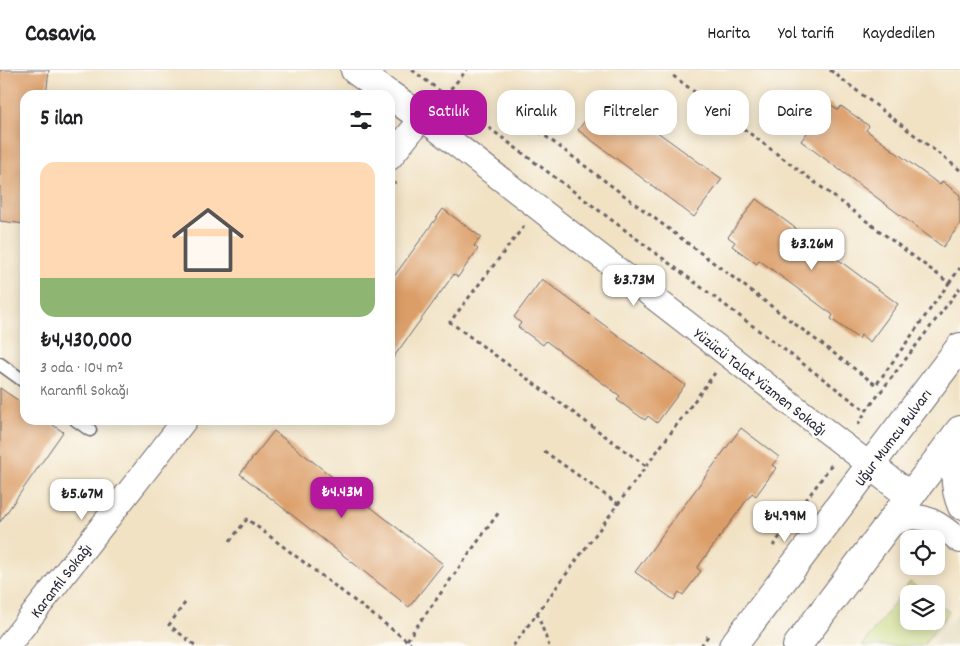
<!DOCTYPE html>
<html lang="tr">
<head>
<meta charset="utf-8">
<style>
	body { margin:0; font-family:Dekko,sans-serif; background:#f6f6f6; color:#202124; height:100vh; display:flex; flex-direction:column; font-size:19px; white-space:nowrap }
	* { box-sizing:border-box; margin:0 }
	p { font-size:16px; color:#757577 }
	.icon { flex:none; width:28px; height:28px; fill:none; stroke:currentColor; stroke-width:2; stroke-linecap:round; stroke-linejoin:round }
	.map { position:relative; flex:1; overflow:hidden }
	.details { position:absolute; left:20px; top:20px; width:375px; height:335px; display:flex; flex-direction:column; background:#fff; border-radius:15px; box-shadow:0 2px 12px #0003 }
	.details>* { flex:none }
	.guide { position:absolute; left:410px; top:20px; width:475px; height:45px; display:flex; gap:10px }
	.controls { position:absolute; left:900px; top:460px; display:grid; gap:10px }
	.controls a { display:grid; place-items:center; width:45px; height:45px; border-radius:10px; background:#fff; box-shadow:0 2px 12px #0003; font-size:25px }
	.price { position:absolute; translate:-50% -42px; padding:0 11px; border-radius:10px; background:#fff; color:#222; font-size:16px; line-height:32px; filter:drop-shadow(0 1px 2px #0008) }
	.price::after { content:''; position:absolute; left:50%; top:30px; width:15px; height:11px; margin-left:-8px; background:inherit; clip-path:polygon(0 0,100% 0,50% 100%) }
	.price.selected { background:#b5179e; color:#fff }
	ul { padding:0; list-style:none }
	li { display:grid; align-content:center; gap:10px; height:265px; padding:0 20px }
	li span { display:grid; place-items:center; height:155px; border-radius:15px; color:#555 }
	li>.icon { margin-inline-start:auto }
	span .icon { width:90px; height:90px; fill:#fffc; stroke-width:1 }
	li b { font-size:21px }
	h2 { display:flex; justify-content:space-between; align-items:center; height:60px; padding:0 20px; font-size:21px }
	.chip { padding:0 18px; border-radius:15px; background:#fff; box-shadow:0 2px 12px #0003; font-size:18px; line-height:45px }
	.chip.selected { background:#b5179e; color:#fff }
	header { display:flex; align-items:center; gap:30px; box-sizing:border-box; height:70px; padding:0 25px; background:#fff; border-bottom:1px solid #e0e0e0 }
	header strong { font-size:24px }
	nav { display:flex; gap:28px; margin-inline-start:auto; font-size:18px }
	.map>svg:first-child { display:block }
	.built { fill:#e0d7b7 }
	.green { fill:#c3d376; stroke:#727a58 }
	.building { fill:#dc9e68 }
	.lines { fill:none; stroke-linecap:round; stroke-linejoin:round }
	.service-casing { stroke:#6a656b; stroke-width:15 }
	.minor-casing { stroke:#6a656b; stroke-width:26 }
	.tertiary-casing { stroke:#6a656b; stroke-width:30 }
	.secondary-casing { stroke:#6a656b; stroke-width:30 }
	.path { stroke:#6a656b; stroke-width:3; stroke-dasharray:4 4; stroke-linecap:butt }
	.service { stroke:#fff; stroke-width:12 }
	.minor { stroke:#fff; stroke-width:24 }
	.tertiary { stroke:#fff; stroke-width:28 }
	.secondary { stroke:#fff; stroke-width:28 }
	.labels { text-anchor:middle; stroke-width:5; stroke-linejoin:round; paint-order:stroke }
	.street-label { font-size:16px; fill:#22223b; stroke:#fdfcf7 }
</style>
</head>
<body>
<header>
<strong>Casavia</strong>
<nav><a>Harita</a><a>Yol tarifi</a><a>Kaydedilen</a></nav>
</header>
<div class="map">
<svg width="960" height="576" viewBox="0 0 960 576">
	<rect width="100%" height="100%" fill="#fdfcf7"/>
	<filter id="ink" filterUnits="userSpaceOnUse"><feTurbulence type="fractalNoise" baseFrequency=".02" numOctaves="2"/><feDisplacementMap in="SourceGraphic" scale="10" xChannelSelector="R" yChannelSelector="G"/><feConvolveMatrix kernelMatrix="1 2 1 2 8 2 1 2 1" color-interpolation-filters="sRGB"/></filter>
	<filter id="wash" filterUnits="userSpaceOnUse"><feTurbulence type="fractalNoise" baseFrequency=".0096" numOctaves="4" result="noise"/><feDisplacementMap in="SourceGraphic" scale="20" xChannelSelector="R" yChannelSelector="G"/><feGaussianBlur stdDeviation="1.12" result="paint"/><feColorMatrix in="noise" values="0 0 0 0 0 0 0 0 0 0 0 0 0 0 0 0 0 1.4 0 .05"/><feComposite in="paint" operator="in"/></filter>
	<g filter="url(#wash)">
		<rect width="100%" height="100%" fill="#f1e2c4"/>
		<path class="built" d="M960,540V576H932Z"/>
		<path class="green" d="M910,512L925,524H909V551H936V532L949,542L923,576H862Z"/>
		<g id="blocks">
			<path class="building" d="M0,0H49L46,25H25V154L0,151Z
				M605,24L722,109L694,147L578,60Z
				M829,33L838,40L841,36L869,56L866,60L940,115L942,111L960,125V154L943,177L801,71Z
				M756,129L898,234L870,272L861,265L859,269L831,249L833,245L759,190L757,194L732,176L735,172L728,167Z
				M443,139L481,167L474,176L478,179L458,207L454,204L390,292V212Z
				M542,209L685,315L657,353L648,346L645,350L617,330L620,326L546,271L543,275L518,257L521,253L514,247Z
				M0,318L25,335V350H46L63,362L0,452Z
				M741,358L779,387L772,395L776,398L756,426L752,423L697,498L701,501L683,525L679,522L674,530L635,502Z
				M274,361L443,494L409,537L240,404Z"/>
		</g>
	</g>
	<g filter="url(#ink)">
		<use href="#blocks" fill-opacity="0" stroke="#6a656b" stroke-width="1"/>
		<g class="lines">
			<g class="service-casing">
				<path id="service" d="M0,294L25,312
					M76,350L90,360"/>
			</g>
			<g class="minor-casing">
				<path id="minor" d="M390,88L422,48L870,395
					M960,364C953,387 950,414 960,437
					M886,457C892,454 898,451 904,449C927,442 944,458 960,471
					M8,576L185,350"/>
			</g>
			<g class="tertiary-casing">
				<path id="tertiary" d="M355,0L389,25
					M390,25L422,48"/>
			</g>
			<g class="secondary-casing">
				<path id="secondary" d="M870,395L910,426
					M733,576L960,277
					M797,576L960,360"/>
			</g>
			<path class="path" d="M412,0L866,341
				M830,0L960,100
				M440,31L467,0
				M520,47L876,315L949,213L672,5
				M390,120L395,112
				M524,156L450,252L646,396
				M949,213L960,198
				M858,355L866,341L960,218
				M544,381L618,434
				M230,471L247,449L414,576
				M773,476L832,394
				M185,533L169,555L196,576
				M537,543L549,576
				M407,570L499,442
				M513,576L715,303
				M701,576L708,566"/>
			<use href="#service" class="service"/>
			<use href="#minor" class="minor"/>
			<use href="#tertiary" class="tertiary"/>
			<use href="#secondary" class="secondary"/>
		</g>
	</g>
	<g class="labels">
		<g class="street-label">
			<text transform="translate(761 311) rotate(38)" y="6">Yüzücü Talat Yüzmen Sokağı</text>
			<text transform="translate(892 367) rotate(-53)" y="6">Uğur Mumcu Bulvarı</text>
			<text transform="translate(60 510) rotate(-52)" y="6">Karanfil Sokağı</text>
		</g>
	</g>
</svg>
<div class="controls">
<a><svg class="icon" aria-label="locate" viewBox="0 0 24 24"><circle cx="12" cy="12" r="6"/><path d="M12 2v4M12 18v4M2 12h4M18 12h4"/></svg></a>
<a><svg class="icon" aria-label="layers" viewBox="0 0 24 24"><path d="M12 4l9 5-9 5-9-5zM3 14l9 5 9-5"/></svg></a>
</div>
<b class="price" style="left:812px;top:201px">₺3.26M</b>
<b class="price" style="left:634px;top:237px">₺3.73M</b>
<b class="price selected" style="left:342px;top:449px">₺4.43M</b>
<b class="price" style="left:82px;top:451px">₺5.67M</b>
<b class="price" style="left:785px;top:473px">₺4.99M</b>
<div class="guide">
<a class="chip selected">Satılık</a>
<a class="chip">Kiralık</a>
<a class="chip">Filtreler</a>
<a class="chip">Yeni</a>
<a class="chip">Daire</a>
</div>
<section class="details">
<h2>5 ilan<svg class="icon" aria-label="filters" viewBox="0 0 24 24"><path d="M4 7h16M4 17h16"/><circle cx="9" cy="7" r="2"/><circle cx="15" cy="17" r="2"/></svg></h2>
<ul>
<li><span style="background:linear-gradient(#ffd9b3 75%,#8fb573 0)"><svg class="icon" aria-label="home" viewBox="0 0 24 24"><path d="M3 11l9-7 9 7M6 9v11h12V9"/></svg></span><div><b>₺4,430,000</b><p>3 oda · 104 m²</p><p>Karanfil Sokağı</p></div></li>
</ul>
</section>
</div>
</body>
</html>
